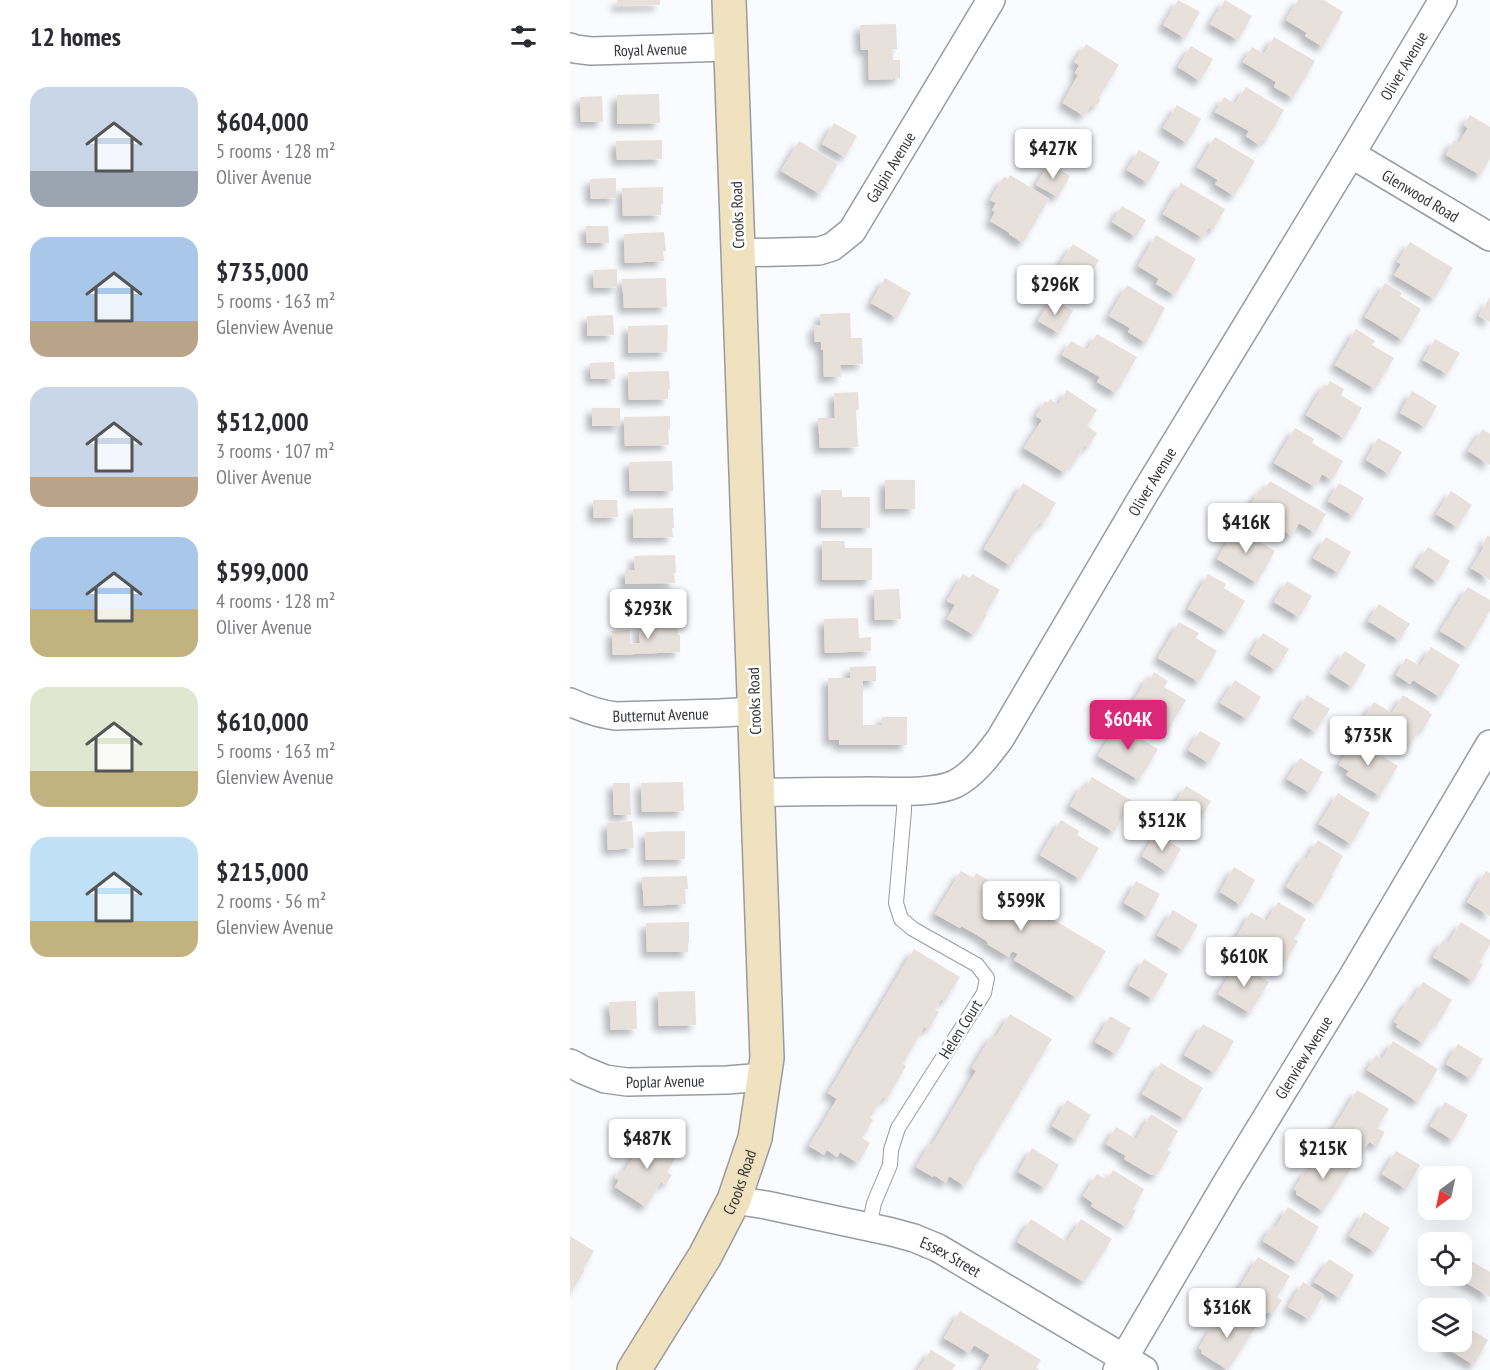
<!DOCTYPE html>
<html lang="en">
<head>
<meta charset="utf-8">
<style>
	body { margin:0; font-family:"PT Sans Narrow",sans-serif; background:#f2f2f3; color:#2b2b33; height:100vh; display:flex; flex-direction:column; font-size:22px; white-space:nowrap }
	* { box-sizing:border-box; margin:0 }
	p { font-size:20px; color:#7c7c81 }
	.icon { flex:none; width:33px; height:33px; fill:none; stroke:currentColor; stroke-width:2; stroke-linecap:round; stroke-linejoin:round }
	.map { position:relative; flex:1; overflow:hidden }
	.drawer { display:flex; flex-direction:column; background:#fff; width:570px }
	.drawer>* { flex:none }
	.needle { width:39px; rotate:213deg }
	.controls { position:absolute; left:848px; top:1166px; display:grid; gap:12px }
	.controls a { display:grid; place-items:center; width:54px; height:54px; border-radius:12px; background:#fff; box-shadow:0 6px 24px #0002; font-size:30px }
	.price { position:absolute; translate:-50% -51px; padding:0 14px; border-radius:6px; background:#fff; color:#222; font-size:20px; line-height:39px; filter:drop-shadow(0 2px 3px #0008) }
	.price::after { content:''; position:absolute; left:50%; top:36px; width:18px; height:14px; margin-left:-9px; background:inherit; clip-path:polygon(0 0,100% 0,50% 100%) }
	.price.current { background:#db2777; color:#fff }
	ul { padding:0; list-style:none }
	li { display:flex; align-items:center; gap:18px; height:150px; padding:0 30px }
	li span { display:grid; place-items:center; flex:none; width:168px; height:120px; border-radius:18px; color:#555 }
	li>.icon { margin-inline-start:auto }
	span .icon { width:72px; height:72px; fill:#fffc; stroke-width:1 }
	li b { font-size:26px }
	h2 { display:flex; justify-content:space-between; align-items:center; height:72px; padding:0 30px; font-size:26px }
	main { display:flex; flex:1; min-height:0 }
	.map>svg:first-child { display:block }
	.building { fill:#e8e1db; filter:url(#shadow) }
	.lines { fill:none; stroke-linecap:round; stroke-linejoin:round }
	.service-casing { stroke:#989ba2; stroke-width:16 }
	.minor-casing { stroke:#989ba2; stroke-width:30 }
	.secondary-casing { stroke:#989ba2; stroke-width:36 }
	.service { stroke:#fff; stroke-width:14 }
	.minor { stroke:#fff; stroke-width:27 }
	.secondary { stroke:#f0e1bf; stroke-width:33 }
	.labels { text-anchor:middle; stroke-width:5; stroke-linejoin:round; paint-order:stroke }
	.street-label { font-size:16px; fill:#353639; stroke:#fff }
</style>
</head>
<body>
<main>
<section class="drawer">
<h2>12 homes<svg class="icon" aria-label="filters" viewBox="0 0 24 24"><path d="M4 7h16M4 17h16"/><circle cx="9" cy="7" r="2"/><circle cx="15" cy="17" r="2"/></svg></h2>
<ul>
<li><span style="background:linear-gradient(#c9d6e8 70%,#9aa5b1 0)"><svg class="icon" aria-label="home" viewBox="0 0 24 24"><path d="M3 11l9-7 9 7M6 9v11h12V9"/></svg></span><div><b>$604,000</b><p>5 rooms · 128 m²</p><p>Oliver Avenue</p></div></li>
<li><span style="background:linear-gradient(#a9c7e8 70%,#b9a48a 0)"><svg class="icon" aria-label="home" viewBox="0 0 24 24"><path d="M3 11l9-7 9 7M6 9v11h12V9"/></svg></span><div><b>$735,000</b><p>5 rooms · 163 m²</p><p>Glenview Avenue</p></div></li>
<li><span style="background:linear-gradient(#c9d6e8 75%,#b9a48a 0)"><svg class="icon" aria-label="home" viewBox="0 0 24 24"><path d="M3 11l9-7 9 7M6 9v11h12V9"/></svg></span><div><b>$512,000</b><p>3 rooms · 107 m²</p><p>Oliver Avenue</p></div></li>
<li><span style="background:linear-gradient(#a9c7e8 60%,#c2b280 0)"><svg class="icon" aria-label="home" viewBox="0 0 24 24"><path d="M3 11l9-7 9 7M6 9v11h12V9"/></svg></span><div><b>$599,000</b><p>4 rooms · 128 m²</p><p>Oliver Avenue</p></div></li>
<li><span style="background:linear-gradient(#dfe7d0 70%,#c2b280 0)"><svg class="icon" aria-label="home" viewBox="0 0 24 24"><path d="M3 11l9-7 9 7M6 9v11h12V9"/></svg></span><div><b>$610,000</b><p>5 rooms · 163 m²</p><p>Glenview Avenue</p></div></li>
<li><span style="background:linear-gradient(#bfe0f5 70%,#c2b280 0)"><svg class="icon" aria-label="home" viewBox="0 0 24 24"><path d="M3 11l9-7 9 7M6 9v11h12V9"/></svg></span><div><b>$215,000</b><p>2 rooms · 56 m²</p><p>Glenview Avenue</p></div></li>
</ul>
</section>
<div class="map">
<svg width="920" height="1370" viewBox="0 0 920 1370">
	<defs>
		<filter id="shadow"><feDropShadow dx="-5.5" dy="5.5" stdDeviation="3" flood-color="#0004"/></filter>
	</defs>
	<rect width="100%" height="100%" fill="#fafbff"/>
	<path class="building" d="M47,0H90V5L47,6Z
		M608,0L630,12L615,38L593,25Z
		M655,0L682,16L668,40L640,24Z
		M728,0H754L773,12L753,47L735,36L737,33L716,20Z
		M326,24L327,49H322L323,60H330V78H323V79L299,80L298,50H291L290,25Z
		M704,37L745,61L723,98L704,87L706,82L673,62L682,47L694,54Z
		M516,44L549,65L529,97L530,100L528,104L524,105L523,107L521,105L514,116L493,103L508,75L505,73L509,65L504,62Z
		M621,46L643,59L630,81L608,67Z
		M676,87L714,110L696,140L693,139L689,145L676,136L679,131L645,112L654,97L665,104Z
		M89,94L90,123L47,124V95Z
		M32,96L33,122H11L10,97Z
		M607,105L631,119L617,143L593,128Z
		M900,115L920,127V159L910,175L876,155L884,140L889,143L898,128L894,125Z
		M264,123L287,136L275,157L252,144Z
		M645,137L685,161L664,196L645,184L648,180L627,167Z
		M92,140V159L47,160L46,141Z
		M229,141L268,164L250,194L211,171Z
		M569,150L590,162L578,183L557,170Z
		M479,163L500,176L488,197L466,185Z
		M440,175L479,199L453,243L439,234L440,233L420,221L425,212L422,210L426,203L420,200L434,177L438,179Z
		M46,178V198L21,199L20,179Z
		M611,183L655,209L643,230L639,227L633,238L593,214Z
		M93,187V204H91V215L53,216L52,188Z
		M552,206L576,220L566,237L542,222Z
		M16,226H38L39,243H17Z
		M94,232L96,251H93L94,261L55,263L54,234Z
		M586,235L626,259L605,295L586,284L589,279L568,266Z
		M840,242L883,268L864,299L824,275L831,264L827,262Z
		M503,244L529,260L517,280L490,264Z
		M47,269V287L24,288L23,270Z
		M96,278L97,307L54,308L52,279Z
		M315,278L341,293L327,318L301,303Z
		M815,283L832,293L830,296L851,309L833,340L795,317Z
		M557,285L595,308L576,343L558,332L560,328L539,316Z
		M920,297V322L909,316Z
		M482,298L503,311L489,333L468,321Z
		M280,313L281,338H292L293,364L270,365L271,377H254L253,350H251V342H245L244,326L251,325L250,314Z
		M43,315L44,335L17,336V316Z
		M98,325L97,352L58,353V326Z
		M786,329L805,341L802,345L824,358L805,389L765,365Z
		M527,334L567,357L546,393L527,382L530,377L492,355L501,341L517,350Z
		M865,339L890,353L877,374L853,360Z
		M44,362L45,379H21L20,363Z
		M99,371L100,389H98V399L59,400L58,372Z
		M760,381L774,389L771,395L792,408L774,438L736,415L754,385L757,386Z
		M497,390L527,410L517,426L527,433L518,447L515,445L503,464L501,463L495,473L454,448L472,420L466,416L475,401L477,403L480,399L488,405Z
		M842,391L867,406L855,427L830,413Z
		M288,392L289,409L286,410L288,447L250,448L248,419L249,418H265L264,393Z
		M22,408H50V426H22Z
		M100,416V430L98,429L99,445L55,446L54,417Z
		M725,428L744,439L742,443L773,461L762,480L752,474L745,487L704,463Z
		M913,429L920,434V465L898,451Z
		M808,438L832,452L819,474L796,460Z
		M102,461L103,491H60L59,462Z
		M315,480H345V509H315Z
		M700,481L756,514L745,533L729,523L722,536L678,510L690,489L694,491Z
		M453,483L486,503L473,524L470,522L455,546L454,545L441,566L414,549Z
		M769,483L794,498L783,516L758,501Z
		M251,490H272V497H300V528H251Z
		M881,491L902,505L887,527L866,514Z
		M23,500H47L48,517L24,518Z
		M103,508L104,528H102L103,537L63,538V509Z
		M668,523L687,534L685,539L705,551L687,583L647,559Z
		M918,535L920,537V580L901,568L915,546L912,545Z
		M756,537L781,552L769,573L743,558Z
		M252,541H274L275,548H302V580H252Z
		M858,547L880,561L867,582L845,567Z
		M105,555L106,573H104L105,583L55,584V570H65L64,556Z
		M393,574L400,578L402,574L430,590L415,614L417,615L404,635L377,619L385,605L377,601Z
		M638,574L656,584L654,588L675,601L657,632L618,609Z
		M717,581L742,596L729,617L704,602Z
		M898,587L920,600V611L898,648L870,631Z
		M91,589L92,607H67L66,590Z
		M329,589L331,619L305,620L304,590Z
		M809,604L840,624L829,640L798,621Z
		M288,618L289,638L301,637V651L255,653L254,619Z
		M609,622L629,633L626,638L647,651L629,682L588,658Z
		M107,624L108,635H110V652L43,655L42,631L60,630V644L70,643L69,625Z
		M693,633L719,649L706,670L680,654Z
		M861,647L890,665L870,697L843,680L840,684L826,675L836,658L850,666Z
		M775,651L796,665L782,687L760,673Z
		M306,666V681H293V725H312V717H337V745H269V740H259L258,678H280V667Z
		M584,672L598,681L594,687L616,700L598,730L560,707L578,677L580,679Z
		M665,680L691,697L677,719L650,703Z
		M737,695L760,709L745,732L723,718Z
		M833,695L860,712L859,713L862,715L853,729L851,727L840,745L793,719L804,702L822,713Z
		M550,720L569,731L566,736L588,749L569,780L528,756Z
		M630,731L651,743L639,763L618,750Z
		M784,739L828,766L810,796L776,775L779,771L769,765Z
		M730,758L753,772L740,793L717,779Z
		M522,777L562,801L544,832L500,806L512,785L516,788Z
		M113,782L114,811L72,812L71,783Z
		M43,783H60L61,815H44Z
		M616,786L641,801L627,824L602,808Z
		M768,793L800,813L781,844L749,824Z
		M491,820L509,831L507,835L529,848L510,879L470,855Z
		M62,821L64,848L38,850L37,823Z
		M115,831V859L76,860L75,832Z
		M586,833L611,849L597,872L572,856Z
		M748,840L773,856L762,874L763,876L746,905L716,887L734,857L736,859Z
		M664,867L685,880L671,905L650,892Z
		M391,871L403,878L406,873L536,951L507,998L444,960L448,954L442,951L439,957L417,944L418,942L404,933L391,926L390,928L365,914Z
		M916,871L920,873V916L897,902Z
		M117,876L118,889H115L116,904L74,906L72,877Z
		M566,881L590,894L578,917L554,903Z
		M708,902L736,919L724,939L728,941L714,964L711,962L709,964L666,938L681,912L697,921Z
		M603,910L628,925L613,950L587,935Z
		M119,922V943H118V952H77L76,923Z
		M891,922L920,940V945L909,962L913,964L903,981L863,957L873,940L878,943Z
		M344,949L390,977L375,1001L371,999L365,1010L369,1012L359,1029L354,1027L333,1064L336,1066L317,1099L313,1097L300,1118L303,1120L292,1138L300,1143L288,1163L270,1152L267,1157L257,1150L254,1155L239,1146L267,1099L258,1093Z
		M574,959L598,974L583,999L559,985Z
		M667,963L699,982L680,1013L648,994Z
		M853,982L882,1000L868,1023L866,1022L853,1043L826,1027L828,1024L824,1022L838,1000L841,1001Z
		M125,991L126,1025L89,1026L88,992Z
		M66,1001L67,1029L41,1030L39,1002Z
		M440,1014L482,1039L416,1150L415,1149L395,1186L379,1176L376,1183L364,1175L363,1177L346,1167L360,1144L362,1145L406,1071L402,1068L422,1035L426,1037Z
		M540,1016L561,1028L546,1054L525,1042Z
		M633,1024L664,1041L645,1073L614,1055Z
		M823,1041L868,1069L848,1102L797,1070L806,1055L812,1059Z
		M888,1044L913,1059L901,1079L876,1064Z
		M591,1063L633,1088L615,1119L572,1094Z
		M787,1090L819,1109L807,1128L815,1132L807,1146L799,1142L794,1150L762,1131Z
		M497,1100L521,1115L506,1140L482,1126Z
		M875,1102L898,1115L883,1140L860,1126Z
		M581,1114L608,1131L597,1150L601,1152L586,1176L582,1174L581,1175L554,1159L556,1156L536,1144L546,1127L566,1139Z
		M85,1134L107,1147L101,1157L105,1159L97,1172L102,1175L96,1184L91,1182L76,1207L45,1187L49,1180L45,1178L51,1169L54,1172L73,1140L79,1144Z
		M462,1148L489,1165L475,1188L448,1172Z
		M753,1149L782,1167L753,1211L726,1194L727,1191L724,1189L737,1169L740,1171Z
		M826,1151L850,1165L836,1189L812,1174Z
		M543,1170L574,1189L563,1209L566,1211L556,1227L521,1206L523,1203L513,1196L527,1174L537,1180Z
		M718,1207L749,1227L728,1263L693,1241L702,1226L705,1228Z
		M794,1212L820,1228L805,1252L779,1236Z
		M461,1219L497,1242L511,1219L542,1239L515,1281L513,1280L512,1281L447,1242Z
		M0,1236L24,1251L13,1269L15,1270L0,1294Z
		M891,1255L920,1272V1297L883,1275H891Z
		M688,1257L720,1276L707,1297L712,1300L703,1314L698,1312L696,1314L665,1295Z
		M759,1259L784,1275L770,1298L744,1282Z
		M733,1282L754,1295L739,1319L718,1307Z
		M658,1308L687,1325L658,1370L631,1353L632,1350L629,1348L643,1325L647,1327Z
		M390,1311L471,1360L466,1368L470,1370H411L420,1355L404,1345L399,1353L374,1338Z
		M891,1323L918,1340L904,1365L876,1348L880,1341H891Z
		M361,1350L386,1365L382,1370H348Z"/>
	<g class="lines">
		<g class="service-casing">
			<path id="service" d="M299,1227L304,1203L320,1165L321,1150L328,1128L414,993L417,978L407,965L343,929L331,919L326,903L334,810V791"/>
		</g>
		<g class="minor-casing">
			<g id="minor">
				<path id="s1" d="M0,47L5,49L21,51L161,47"/>
				<path id="s2" d="M781,154L920,237"/>
				<path id="s3" d="M168,253L249,251L262,247L282,231L421,0"/>
				<path id="s4" d="M0,702C15,709 29,714 46,716L150,713L184,711"/>
				<path id="s5" d="M187,793C224,791 261,792 298,791C323,791 363,794 385,784C404,774 418,755 430,739L573,496L781,154L873,0"/>
				<path id="s6" d="M0,1063L13,1070L35,1079L57,1082L157,1080L194,1077"/>
				<path id="s7" d="M164,1200L196,1205L322,1232L344,1238L368,1248L574,1370"/>
				<path id="s8" d="M547,1370L656,1184L783,976L920,744"/>
			</g>
		</g>
		<g class="secondary-casing">
			<g id="secondary">
				<path id="s9" d="M64,1370L135,1256L164,1200L185,1138L197,1058L159,0"/>
			</g>
		</g>
		<use href="#service" class="service"/>
		<use href="#minor" class="minor"/>
		<use href="#secondary" class="secondary"/>
	</g>
	<g class="labels">
		<g class="street-label">
			<text dy="6" stroke="none"><textPath href="#s1" startOffset="81">Royal Avenue</textPath></text>
			<text dy="6" stroke="none"><textPath href="#s5" startOffset="1048">Oliver Avenue</textPath></text>
			<text dy="6" stroke="none"><textPath href="#s3" startOffset="195">Galpin Avenue</textPath></text>
			<text dy="6" stroke="none"><textPath href="#s2" startOffset="81">Glenwood Road</textPath></text>
			<text transform="translate(167 215) rotate(-92)" y="6">Crooks Road</text>
			<text dy="6" stroke="none"><textPath href="#s5" startOffset="562">Oliver Avenue</textPath></text>
			<text transform="translate(184 701) rotate(-92)" y="6">Crooks Road</text>
			<text dy="6" stroke="none"><textPath href="#s4" startOffset="93">Butternut Avenue</textPath></text>
			<text transform="translate(390 1029) rotate(-58)" y="6">Helen Court</text>
			<text dy="6" stroke="none"><textPath href="#s8" startOffset="364">Glenview Avenue</textPath></text>
			<text dy="6" stroke="none"><textPath href="#s6" startOffset="99">Poplar Avenue</textPath></text>
			<text dy="6" stroke="none"><textPath href="#s9" startOffset="216">Crooks Road</textPath></text>
			<text dy="6" stroke="none"><textPath href="#s7" startOffset="225">Essex Street</textPath></text>
		</g>
	</g>
</svg>
<div class="controls">
<a><svg class="needle" viewBox="-14 -14 28 28"><path d="M0-13l5 13h-10z" fill="#e53935"/><path d="M0 13l5-13h-10z" fill="#7c7c81"/></svg></a>
<a><svg class="icon" aria-label="locate" viewBox="0 0 24 24"><circle cx="12" cy="12" r="6"/><path d="M12 2v4M12 18v4M2 12h4M18 12h4"/></svg></a>
<a><svg class="icon" aria-label="layers" viewBox="0 0 24 24"><path d="M12 4l9 5-9 5-9-5zM3 14l9 5 9-5"/></svg></a>
</div>
<b class="price" style="left:483px;top:180px">$427K</b>
<b class="price" style="left:485px;top:316px">$296K</b>
<b class="price" style="left:676px;top:554px">$416K</b>
<b class="price" style="left:78px;top:640px">$293K</b>
<b class="price current" style="left:558px;top:751px">$604K</b>
<b class="price" style="left:798px;top:767px">$735K</b>
<b class="price" style="left:592px;top:852px">$512K</b>
<b class="price" style="left:451px;top:932px">$599K</b>
<b class="price" style="left:674px;top:988px">$610K</b>
<b class="price" style="left:77px;top:1170px">$487K</b>
<b class="price" style="left:753px;top:1180px">$215K</b>
<b class="price" style="left:657px;top:1339px">$316K</b>
</div>
</main>
</body>
</html>
